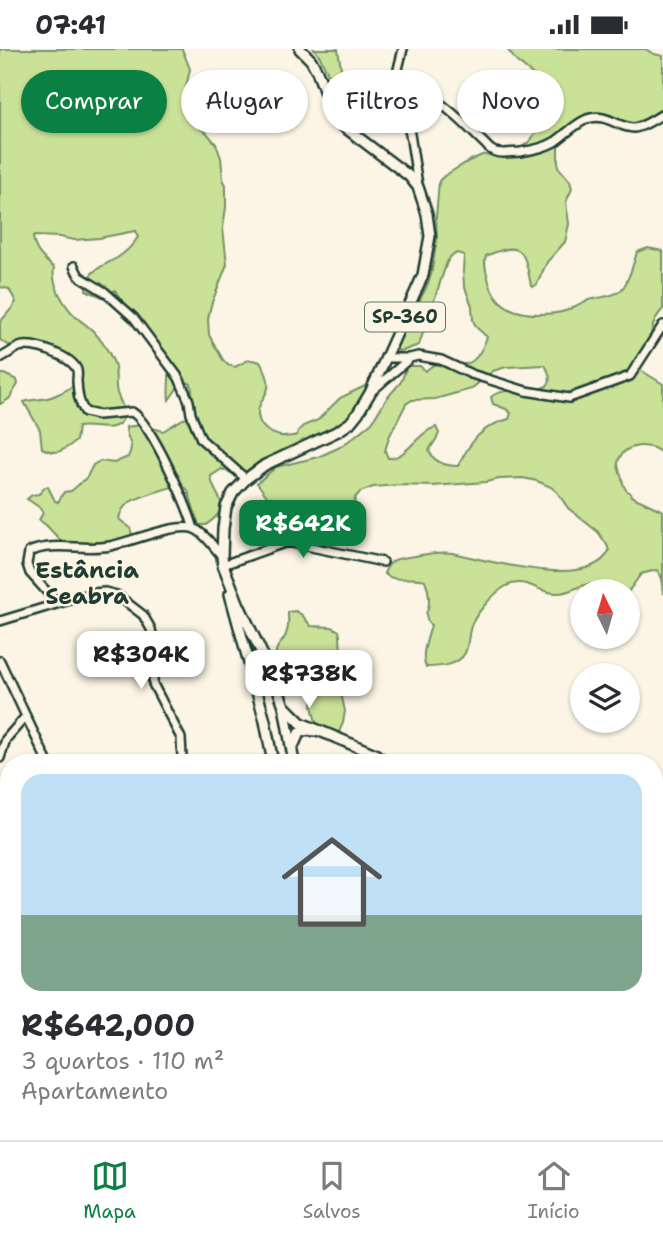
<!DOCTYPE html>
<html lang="pt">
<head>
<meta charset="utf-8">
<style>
	body { margin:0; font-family:"Shantell Sans",sans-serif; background:#f2f2f3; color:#2b2b33; height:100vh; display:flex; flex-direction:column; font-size:26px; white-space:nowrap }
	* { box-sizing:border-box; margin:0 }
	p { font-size:23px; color:#7c7c81 }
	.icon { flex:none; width:38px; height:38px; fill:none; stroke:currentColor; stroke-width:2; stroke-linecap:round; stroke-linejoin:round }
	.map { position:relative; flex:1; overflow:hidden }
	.sheet { position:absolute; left:0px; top:705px; width:663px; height:387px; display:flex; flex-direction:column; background:#fff; border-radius:28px 28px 0 0; box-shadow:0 2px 5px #0004 }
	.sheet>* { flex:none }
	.guide { position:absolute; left:21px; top:21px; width:621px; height:63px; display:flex; gap:14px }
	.needle { width:46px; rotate:355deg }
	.tools { position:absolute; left:570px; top:530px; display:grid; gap:14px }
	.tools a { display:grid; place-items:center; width:70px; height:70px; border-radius:50%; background:#fff; box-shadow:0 2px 5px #0004; font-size:35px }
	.price { position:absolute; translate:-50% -60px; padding:0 16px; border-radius:14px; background:#fff; color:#222; font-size:23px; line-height:46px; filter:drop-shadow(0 2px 4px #0008) }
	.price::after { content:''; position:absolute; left:50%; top:42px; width:21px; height:16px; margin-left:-10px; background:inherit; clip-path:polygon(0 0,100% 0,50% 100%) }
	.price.on { background:#0b8043; color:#fff }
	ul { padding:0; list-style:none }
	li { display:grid; align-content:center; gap:14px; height:371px; padding:0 21px }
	li span { display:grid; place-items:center; height:217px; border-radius:21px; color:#555 }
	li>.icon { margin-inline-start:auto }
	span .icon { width:126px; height:126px; fill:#fffc; stroke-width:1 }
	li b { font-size:30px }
	.pill { padding:0 24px; border-radius:32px; background:#fff; box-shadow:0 2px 5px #0004; font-size:24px; line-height:63px }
	.pill.on { background:#0b8043; color:#fff }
	.status { display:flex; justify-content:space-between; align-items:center; height:49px; padding:0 35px; background:#fff; direction:ltr }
	.status svg { height:19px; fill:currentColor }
	.tab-bar { display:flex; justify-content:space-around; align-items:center; height:98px; border-top:2px solid #e1e1e2; background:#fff; font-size:19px; color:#7c7c81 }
	.tab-bar a { display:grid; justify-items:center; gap:4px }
	.tab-bar .on { color:#0b8043 }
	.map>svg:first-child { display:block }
	.green { fill:#cae298; stroke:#749066; stroke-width:2; fill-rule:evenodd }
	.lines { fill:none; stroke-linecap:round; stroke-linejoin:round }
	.river { stroke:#95d4f6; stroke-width:8 }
	.minor-casing { stroke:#1f3d34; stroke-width:12 }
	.major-casing { stroke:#1f3d34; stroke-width:14 }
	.minor { stroke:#fcf5e5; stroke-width:7 }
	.major { stroke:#fcf5e5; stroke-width:9 }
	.labels { text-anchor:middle; stroke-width:5; stroke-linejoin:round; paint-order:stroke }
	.shield { fill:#fcf5e5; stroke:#617469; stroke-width:2 }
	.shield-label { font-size:18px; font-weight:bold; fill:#1f3d34 }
	.quarter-label { font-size:23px; font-weight:bold; fill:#1f3d34; stroke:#fcf5e5 }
</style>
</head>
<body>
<div class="status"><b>07:41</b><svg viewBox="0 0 49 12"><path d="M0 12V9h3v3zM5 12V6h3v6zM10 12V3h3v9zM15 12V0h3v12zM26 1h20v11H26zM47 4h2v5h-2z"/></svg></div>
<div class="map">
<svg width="663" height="1091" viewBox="0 0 663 1091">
	<rect width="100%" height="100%" fill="#fcf5e5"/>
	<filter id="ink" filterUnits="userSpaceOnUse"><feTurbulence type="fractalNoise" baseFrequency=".0143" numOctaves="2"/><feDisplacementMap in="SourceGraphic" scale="14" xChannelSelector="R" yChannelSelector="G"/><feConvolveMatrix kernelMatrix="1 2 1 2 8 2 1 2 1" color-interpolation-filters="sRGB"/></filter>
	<g filter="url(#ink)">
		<path class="green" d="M0,0H182L190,20L185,43L191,63V65L201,80L207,84L216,95L221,109L223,130L226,136V158L223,179L227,215L211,256L208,270L209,286L223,311L228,316L235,318C245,313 248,308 260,313C264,320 270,330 268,339C266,348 257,355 258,365C259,383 281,391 297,386L298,382L303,377L318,371L340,349L367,336L369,330L368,343L346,374L315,390L301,394L263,411L238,433L236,426L222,420L211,427C212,449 237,454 206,476H199C196,469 189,442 187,440C184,437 181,437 177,437C170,438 136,449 130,453C124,457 120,463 119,470L130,479L132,485C117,503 84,497 63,494L46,476L39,471L43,464L39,458L27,450L32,446L39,445L45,438H48L55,452L58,453L64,443L71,442L76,438L87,428L93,416L100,412L114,414L128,408C136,393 125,391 126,378L142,376L163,382L183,370L191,369L195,363L191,335L185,332L178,338L169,351C167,339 171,327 168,315L130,265L115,241L102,248L86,241C87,221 101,218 117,209C125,204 133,196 138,188L135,182L99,189L74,191L60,188L33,187C34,202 43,209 54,219C51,235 64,256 75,267C80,272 87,276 92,281C100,289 108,301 113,312C118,322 114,334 117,344C120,353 129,365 120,374C109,384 91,375 78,378L76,392C62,402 58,407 42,399L40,381L24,353C34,349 45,352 56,346C61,344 72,339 74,334C85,317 38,300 26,297C21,296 15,298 9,296C6,295 3,293 0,291V273L12,259L16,253L9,240L0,238Z
			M314,0H338L342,26L355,39L361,55L372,60L370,66L362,70L351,65L344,57L319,6Z
			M507,0H645L654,5L663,7V70C630,91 605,64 581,77C573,81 565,89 558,94V118L570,132L572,140L566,153L569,175L565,193L547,213L537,235L533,238L531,236C524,203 524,190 486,207C483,215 487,224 489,233C496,257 515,265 538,265C547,265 557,265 565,262C573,259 581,253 589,251C599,248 613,248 620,242C628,236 634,213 637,203L648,199L663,202V260C654,269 650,283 650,295L635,310L634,317L663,335V406C652,392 621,394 618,414C618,420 621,425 622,430C624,438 624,440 630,444L631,447L663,462V545L661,527L657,521L641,525L628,543L603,542L589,535C578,537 568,544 558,544C538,545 527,527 506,537C494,544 476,564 471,577C468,586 469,595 465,604C458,617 439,618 426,618C420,606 428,589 431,576L428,574L426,565C431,555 429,542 425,531C411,526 395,535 384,524C392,507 399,510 415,507C427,505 439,502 452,504C487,511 590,542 609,502L607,496L598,483L568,459L557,443L551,438L537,432L523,429L499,430L486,433L433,437L399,436L373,438L360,443L355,449L353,463L347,477L349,484C335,487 337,495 325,499C314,492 313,477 303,471C296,467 288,470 281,466L257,434L276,418L318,408L338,399L350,391L372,373L387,349L401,333L407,317H420L425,322L436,314L440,307C449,307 453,314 461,315C475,317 483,299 487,288L476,278L473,271L472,257L464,236L463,222L464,206L457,204L451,207L447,213L419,296L405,301L398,302L395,296L403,276L416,258L426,239L431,226L437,190L436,168L439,132L444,127L469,112L482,106L515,104L531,91L541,72L543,52L541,32L517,13ZM545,316C567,355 508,332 491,348L493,355L506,360L511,364L509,370C481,377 470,393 458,417C446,417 434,413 429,402C432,395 437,391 439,384L436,378C416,384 407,410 388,409L385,402L389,388L406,355L412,351L435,350L471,340L493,322L506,318Z
			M0,325H4L17,331L18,335L9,350L0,355Z
			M296,562L302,566L311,577L332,578L339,582C342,592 338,600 344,609L351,611L352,614L342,631L341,644L345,662L343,674L339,683H323L317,678L312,657L313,635L310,629L305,623L277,616C272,592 283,599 287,582C289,577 288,569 288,563Z
			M654,899L663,902V926L655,924Z
			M663,940V963L654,962L655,941Z
			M0,1024H9V1068L0,1067V1028H2Z
			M655,1035L663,1041V1088L659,1091H607L610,1083H654Z
			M535,1083H593L587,1091H530Z"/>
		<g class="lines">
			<path class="river" d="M654,938L663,934
				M0,1067L9,1066"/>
			<g class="minor-casing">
				<path id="minor" d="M400,46L397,24L403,0
					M418,136L410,85L400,46C431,34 464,76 485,95C487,97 489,100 493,102C501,106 511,103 520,103C532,101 545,99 556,92C566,85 575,75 587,70C607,63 617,79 634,79C644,78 654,70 663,65
					M74,217L79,227L105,243L134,269L179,329L189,352L191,365L201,390L246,430
					M0,309C6,306 13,301 19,298C32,293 72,307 77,321C78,325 77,329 77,332C78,344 78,353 85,363L98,366L132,363C152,375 187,456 194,480
					M410,309L418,307L441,311L471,325L526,342L569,349L630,327L663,276
					M373,341L410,309H386
					M223,516L287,493L383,513
					M57,554L30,524L27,515L29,503C54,492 83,502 110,497C131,493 176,473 195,480C206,485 214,499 222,507
					M0,572L93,544L105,543L117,546L143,566L151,580L154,596L153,635L181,689L182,708L178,714
					M0,612L48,714
					M0,709L6,690L26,667
					M654,987L663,994
					M654,1029L663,1033
					M243,1083L247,1091
					M318,1083L330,1091
					M40,1091L41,1083
					M258,1091L259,1083
					M435,1091L440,1083
					M481,1091L486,1083"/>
			</g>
			<g class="major-casing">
				<path id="major" d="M230,545L265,672L273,714
					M285,658L301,674L375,705L387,714
					M292,700L299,684L307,681L315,682
					M294,714L284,657L276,634L239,556L223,516L222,507L223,480L226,458L233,444L246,430L265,416L338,382L350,374L358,364L370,344L423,226L430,187L427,165L418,138L409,127L343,77L332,63L317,22L311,11L300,0
					M654,882L663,887
					M0,1014H9"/>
			</g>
			<use href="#minor" class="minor"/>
			<use href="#major" class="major"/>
		</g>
	</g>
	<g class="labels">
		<rect class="shield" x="365" y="253.5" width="80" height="29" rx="5"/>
		<g class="shield-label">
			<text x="405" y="274">SP-360</text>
		</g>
		<g class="quarter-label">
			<text x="87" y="529">Estância<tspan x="87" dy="26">Seabra</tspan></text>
		</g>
	</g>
</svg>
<div class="tools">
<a><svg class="needle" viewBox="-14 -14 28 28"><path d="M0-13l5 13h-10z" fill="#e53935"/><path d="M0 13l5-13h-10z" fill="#7c7c81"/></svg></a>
<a><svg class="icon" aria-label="layers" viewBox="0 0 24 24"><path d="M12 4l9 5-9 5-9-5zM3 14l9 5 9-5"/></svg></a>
</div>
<b class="price on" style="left:303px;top:511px">R$642K</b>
<b class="price" style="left:141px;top:642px">R$304K</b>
<b class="price" style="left:309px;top:661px">R$738K</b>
<div class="guide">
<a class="pill on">Comprar</a>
<a class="pill">Alugar</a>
<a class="pill">Filtros</a>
<a class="pill">Novo</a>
</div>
<section class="sheet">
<ul>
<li><span style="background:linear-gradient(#bfe0f5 65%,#7fa58c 0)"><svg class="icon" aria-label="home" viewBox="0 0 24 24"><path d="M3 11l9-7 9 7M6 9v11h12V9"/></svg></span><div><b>R$642,000</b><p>3 quartos · 110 m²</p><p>Apartamento</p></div></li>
</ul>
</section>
</div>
<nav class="tab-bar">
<a class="on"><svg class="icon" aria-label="map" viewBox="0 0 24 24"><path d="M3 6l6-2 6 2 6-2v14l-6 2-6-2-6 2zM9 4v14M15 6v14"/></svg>Mapa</a>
<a><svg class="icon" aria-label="saved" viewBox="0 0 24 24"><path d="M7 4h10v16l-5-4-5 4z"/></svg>Salvos</a>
<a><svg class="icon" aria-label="home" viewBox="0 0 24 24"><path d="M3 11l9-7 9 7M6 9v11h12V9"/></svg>Início</a>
</nav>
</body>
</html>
